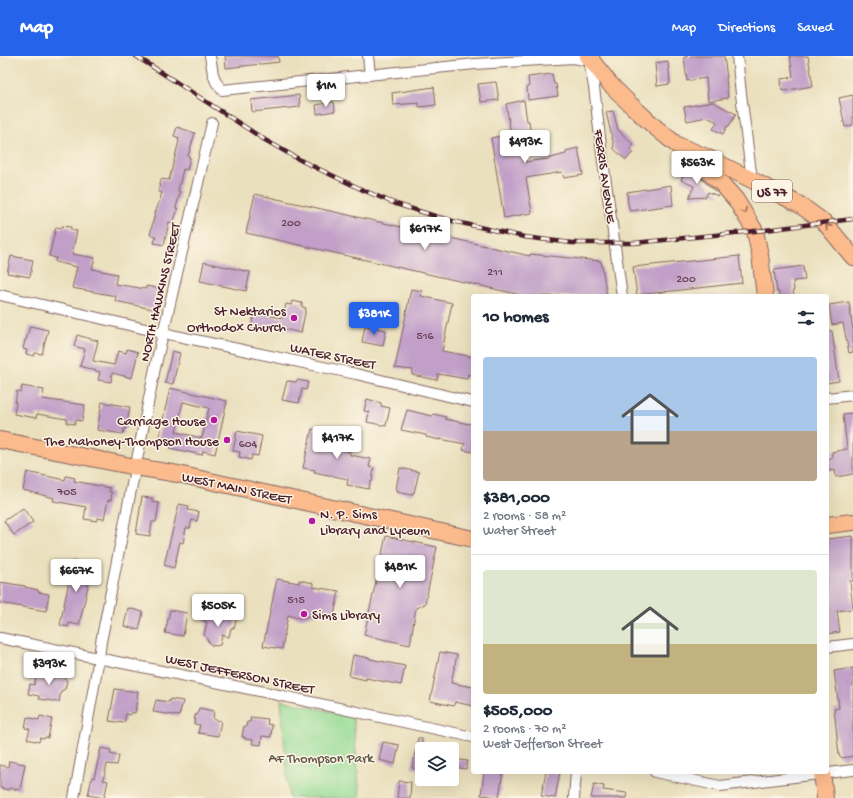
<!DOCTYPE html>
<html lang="en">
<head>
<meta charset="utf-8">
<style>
	body { margin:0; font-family:"Gochi Hand",sans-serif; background:#f6f6f7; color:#1f2937; height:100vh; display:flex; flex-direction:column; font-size:15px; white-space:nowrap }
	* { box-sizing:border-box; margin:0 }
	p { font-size:13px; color:#747a83 }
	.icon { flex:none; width:22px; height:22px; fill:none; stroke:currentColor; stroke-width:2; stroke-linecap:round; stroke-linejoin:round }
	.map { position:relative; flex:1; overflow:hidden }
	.sheet { position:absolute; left:471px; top:238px; width:358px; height:480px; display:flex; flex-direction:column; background:#fff; border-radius:4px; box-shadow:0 4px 16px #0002 }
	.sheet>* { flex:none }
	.fabs { position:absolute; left:415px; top:686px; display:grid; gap:8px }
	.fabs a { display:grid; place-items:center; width:44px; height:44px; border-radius:4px; background:#fff; box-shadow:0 4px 16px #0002; font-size:20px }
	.price { position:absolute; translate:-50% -34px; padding:0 9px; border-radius:4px; background:#fff; color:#222; font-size:13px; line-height:26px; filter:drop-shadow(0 1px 2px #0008) }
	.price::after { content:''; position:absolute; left:50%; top:24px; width:12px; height:9px; margin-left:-6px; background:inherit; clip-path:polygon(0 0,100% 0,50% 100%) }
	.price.active { background:#2563eb; color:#fff }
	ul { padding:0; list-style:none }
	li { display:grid; align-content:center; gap:8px; height:212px; padding:0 12px }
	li+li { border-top:1px solid #e0e1e3 }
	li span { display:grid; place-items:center; height:124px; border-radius:4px; color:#555 }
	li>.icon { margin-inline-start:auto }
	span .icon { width:72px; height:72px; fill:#fffc; stroke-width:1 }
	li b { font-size:17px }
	h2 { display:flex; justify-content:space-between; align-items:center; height:48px; padding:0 12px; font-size:17px }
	header { display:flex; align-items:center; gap:24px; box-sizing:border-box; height:56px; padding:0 20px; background:#2563eb; color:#fff }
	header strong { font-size:19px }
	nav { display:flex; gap:22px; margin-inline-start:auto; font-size:14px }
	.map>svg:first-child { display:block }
	.green { fill:#95db94; stroke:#707d60 }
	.building { fill:#c19fc8; fill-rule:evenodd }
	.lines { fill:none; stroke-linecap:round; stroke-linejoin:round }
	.street-casing { stroke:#82635e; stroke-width:12 }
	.primary-casing { stroke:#82635e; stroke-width:18 }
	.street { stroke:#fff; stroke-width:10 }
	.primary { stroke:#fbbb8d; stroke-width:16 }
	.rail-casing { stroke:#4a1f2b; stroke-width:4.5 }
	.rail { stroke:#fcf5e5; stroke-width:3; stroke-dasharray:9; stroke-linecap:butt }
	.oneway { stroke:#9a6557 }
	.poi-dot { fill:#b5179e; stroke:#fcf5e5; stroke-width:1.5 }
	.labels { text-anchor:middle; stroke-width:3; stroke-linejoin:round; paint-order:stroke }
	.number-label { font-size:12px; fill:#683f52 }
	.shield { fill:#fcf5e5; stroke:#7f5f63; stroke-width:1 }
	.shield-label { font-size:13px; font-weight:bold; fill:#4a1f2b }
	.street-label { font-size:14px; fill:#4a1f2b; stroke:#fcf5e5 }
	.poi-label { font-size:14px; fill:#4a1f2b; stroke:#fcf5e5; text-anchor:end }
	.park-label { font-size:14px; fill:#60574a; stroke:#fcf5e5 }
</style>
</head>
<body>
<header>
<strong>Map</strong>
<nav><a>Map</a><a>Directions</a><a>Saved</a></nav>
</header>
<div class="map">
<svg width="853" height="742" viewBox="0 0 853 742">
	<rect width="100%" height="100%" fill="#fcf5e5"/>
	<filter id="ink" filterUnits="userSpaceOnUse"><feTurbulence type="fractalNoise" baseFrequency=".025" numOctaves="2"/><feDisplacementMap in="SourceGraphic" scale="8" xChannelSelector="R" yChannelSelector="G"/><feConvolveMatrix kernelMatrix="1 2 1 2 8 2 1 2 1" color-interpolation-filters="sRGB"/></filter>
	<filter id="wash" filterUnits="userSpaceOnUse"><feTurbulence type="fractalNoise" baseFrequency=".012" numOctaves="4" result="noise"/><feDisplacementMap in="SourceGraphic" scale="16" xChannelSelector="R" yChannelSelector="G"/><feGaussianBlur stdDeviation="0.9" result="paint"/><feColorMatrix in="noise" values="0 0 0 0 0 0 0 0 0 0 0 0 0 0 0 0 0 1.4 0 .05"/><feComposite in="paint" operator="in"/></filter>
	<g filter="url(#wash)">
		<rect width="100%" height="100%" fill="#eae0bd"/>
		<path class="green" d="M281,644L353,661L360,742H289Z"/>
		<g id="blocks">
			<path class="building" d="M225,0H278L279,6L226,12Z
				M692,0H724L727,22H726L728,42L708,45L706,22L687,25L684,1Z
				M790,0H808L813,30L782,35L781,23L793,21Z
				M668,5L670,28L657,30L655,7Z
				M552,18L554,28H556L558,40L528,44L527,31L529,30L528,21Z
				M496,26L499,44L481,46L478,28Z
				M434,31L436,49L419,51V47L393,49L392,37Z
				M299,39L300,51L252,56L251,44Z
				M853,39V69L845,71L839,42Z
				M524,44L527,65H529L530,74L521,75L525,106L547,103L566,98V95L578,92L583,119L564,122L562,116L526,122L532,157L504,162L491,82L511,78L506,48Z
				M334,46L335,55L317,58L316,49Z
				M713,46L736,58L729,70H727L723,78L713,73L717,66L707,61L687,65L684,51Z
				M613,55L618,74L634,89L630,93L633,96L626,104L613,92L614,90L606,56Z
				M177,71L195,77L188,100L190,101L187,114L183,113L178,135L180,136L176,152L178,153L173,167L169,166L164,189L154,187L156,180L150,179L154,161L162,137L158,136L161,123L169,124L179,85H178L179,82L174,80Z
				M687,110L715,135L719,138L718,140L708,136L706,141L689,142L694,130L681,124Z
				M671,129L673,149L630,155L628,147L627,136Z
				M255,138L530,200V198L601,205L607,240H521V239L246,177Z
				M62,170L71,171V174L77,175L72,198L95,202L92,213L117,218L115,228L146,233V230L161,233L157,254L115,245L116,240L72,232L77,211L55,206L56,202L49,200L56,171L62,172Z
				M11,200L33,204L30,221L7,217Z
				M739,200L742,227L637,239L633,211Z
				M204,206L250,216L246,235L200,225Z
				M803,210L805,224L793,225L794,234H793L794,240H779V236H777L774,214Z
				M411,233L422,235L421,240L452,247L442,295L473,301V320L468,318L467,323L438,318L437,324L412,319L413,314L395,312Z
				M292,245L302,247V251L306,252L301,277L271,270L270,275L251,272L254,257L283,262L286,248L291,249Z
				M849,246L853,275V296L849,297L843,267L832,269L829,249Z
				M30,270L48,274L42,298L35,297L34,300L26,298L27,294L23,293L25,284H26Z
				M365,270L386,274L383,290L362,286Z
				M827,275H832L839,325L827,327Z
				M77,279L98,285L93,305L114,309L118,295L126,297L127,293L138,296L132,322L112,317L111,326L98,324L100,316L80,310L85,293L74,290Z
				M172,295L180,297L173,328L165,327Z
				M297,324L308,326L306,334L302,333L299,347L282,344L287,325L296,326Z
				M22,330L44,334L42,343L85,349L82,365L75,364V368L67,367V363L37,358L36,362L14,358L16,347H15L17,335L21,336Z
				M170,332L227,345L215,398L203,395L202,399L170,392L171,388L158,385ZM183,346L209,352L202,382L176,376Z
				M367,343L381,347V350L390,352L386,370L367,366L369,356L364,355Z
				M102,346L130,351L126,373H124L123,378L97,374Z
				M407,354L432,360L433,358L446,361L445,363L469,368L470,367H473V396L463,394L465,388L440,383V384L426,381V379L401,374Z
				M853,357V418L836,421L835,414L829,415L827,403L832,402V396L847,393L843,358Z
				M312,373L341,379L338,393L350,396V399L371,403L369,411L374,412L372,426H370L369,433L347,429L348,423L314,416L315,414L303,412Z
				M237,375L262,380L258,400L252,399L251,404L239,401L240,396L233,395Z
				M400,412L419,416L414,437H412V439L397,436L398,434L396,433Z
				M27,416L65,424L66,420L75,422L74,425L110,432L109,436H112L111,444H108L104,463L97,462V465L84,463L86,451L53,445L54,442L23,434Z
				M142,441L152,442V446L159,447L156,466H152L150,480L136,478Z
				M179,448L189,450L188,454L199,456L197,465L192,464L190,472H186L183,487L180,486L174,512L164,509Z
				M23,452L33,466L14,479L4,465Z
				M386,480L437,491L425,548L416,552L410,589L364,579Z
				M853,480V525H850L853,553L837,555L840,576L827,578V483Z
				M73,505L93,509L79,569L69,567L68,571L60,569Z
				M277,523L299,527V524L313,527V531L339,535L334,560L317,556L316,560L312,559L304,562H298L288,559L282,593L263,590Z
				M0,526L25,530V531L38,534V536L49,538L46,555L0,547Z
				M128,552L143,556L139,574L124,570Z
				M170,554L187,557L183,580L165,577Z
				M205,557L226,561V559L237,561L234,572H231L229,581L222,579L220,589L216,590L211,589L204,579L207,566L204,565Z
				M440,596L457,599L451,627L473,631V650L455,646L454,650L430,645Z
				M353,599L370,602V603L405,610L401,629L366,622V624L349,620Z
				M853,612V700L842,702L839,699L834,653L839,652L834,615Z
				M52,613L63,615L62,619L67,625L65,633L61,635L59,646L39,643V640L28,638L30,628L34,629L37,617L51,620Z
				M115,633L138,636L135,657L131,656V659L126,658L124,667L109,665Z
				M170,643L183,645L179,660L153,656L156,644L169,646Z
				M199,652L214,655L213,663L221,665L218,680L198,677L200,669L194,668L195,659H197Z
				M40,660L52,663L48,682L45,681L44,683L40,682L39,686L27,683L30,673L25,672L27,661L39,664Z
				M251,661L268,663L267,668L272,669L271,681L262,680L261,689L252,688L253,684L245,683V681H242L244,670L246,671L247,666H250Z
				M418,682H422V708L421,713L412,712Z
				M383,686L399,689L395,708L379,704Z
				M101,692L111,694L110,698L119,700L117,709L107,708L103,724L108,725L104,742L88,739L92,721L94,722Z
				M452,703L468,705L466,713L452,711Z
				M9,705L25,708L20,734L9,732V734L0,732V709L8,711Z
				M484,716H503L499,741L481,739Z
				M546,716H560L555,742L541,740Z
				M399,725L411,726L410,742H397Z
				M594,728L604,730L603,734L627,737L626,742H591Z"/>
		</g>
	</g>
	<g filter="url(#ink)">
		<use href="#blocks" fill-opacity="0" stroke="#82635e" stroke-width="1"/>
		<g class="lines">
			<g class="street-casing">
				<path id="street" d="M210,0L213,18L216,26L222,34L475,8L574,2L582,4L594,1
					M368,0L370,19
					M737,0L741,38L752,124
					M589,4L594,31L602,98L622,240
					M0,239L163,277L356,318L473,346
					M827,342L853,339
					M0,582L269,637L473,681
					M827,591L853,588
					M655,716L720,730L853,714
					M74,742L99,602L101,586L155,312L212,67
					M574,742L576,716"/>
			</g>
			<g class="primary-casing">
				<path id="primary" d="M588,0L610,28L632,50L656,72L677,89L704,100L752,124L800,149L825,167L853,201
					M690,100L722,128L736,144L755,175L760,199L765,240
					M0,384L136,411L178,418L473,483
					M827,469L853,466
					M822,716L825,742"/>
			</g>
			<use href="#street" class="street"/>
			<use href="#primary" class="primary"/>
			<g class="rail-casing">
				<path id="rail" d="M136,0L265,84L302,105L363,134L396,148L448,164L524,181L572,187H634L765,174L853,163"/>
			</g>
			<use href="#rail" class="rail"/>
		</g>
		<defs><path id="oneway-chevron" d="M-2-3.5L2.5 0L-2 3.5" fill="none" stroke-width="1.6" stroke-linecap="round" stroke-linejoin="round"/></defs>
		<g class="oneway">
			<use href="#oneway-chevron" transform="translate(744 155) rotate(58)"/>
			<use href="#oneway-chevron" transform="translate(828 171) rotate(-131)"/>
		</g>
	</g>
	<g class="poi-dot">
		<circle cx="294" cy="262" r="4"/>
		<circle cx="214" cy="364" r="4"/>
		<circle cx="227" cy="384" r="4"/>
		<circle cx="312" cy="465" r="4"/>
		<circle cx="304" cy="558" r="4"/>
	</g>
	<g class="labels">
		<g class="number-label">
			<text x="291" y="170">200</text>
			<text x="495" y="219">211</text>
			<text x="686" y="226">200</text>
			<text x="425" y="283">516</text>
			<text x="248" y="391">604</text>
			<text x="67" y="439">705</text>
			<text x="296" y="547">515</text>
		</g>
		<rect class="shield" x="752" y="124" width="40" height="22" rx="3"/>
		<g class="shield-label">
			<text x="772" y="140">US 77</text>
		</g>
		<g class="street-label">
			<text transform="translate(606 120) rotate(82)" y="5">FERRIS AVENUE</text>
			<text transform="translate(159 236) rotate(-77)" y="5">NORTH HAWKINS STREET</text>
			<text transform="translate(333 299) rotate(12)" y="5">WATER STREET</text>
			<text transform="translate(237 431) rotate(12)" y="5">WEST MAIN STREET</text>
			<text transform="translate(240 617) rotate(12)" y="5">WEST JEFFERSON STREET</text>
		</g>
		<g class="poi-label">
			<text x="286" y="259">St Nektarios<tspan x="286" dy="16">Orthodox Church</tspan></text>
			<text x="206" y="369">Carriage House</text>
			<text x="219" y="389">The Mahoney-Thompson House</text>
			<text x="320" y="462" text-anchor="start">N. P. Sims<tspan x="320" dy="16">Library and Lyceum</tspan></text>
			<text x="312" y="563" text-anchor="start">Sims Library</text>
		</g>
		<g class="park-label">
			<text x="321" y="706">AF Thompson Park</text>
		</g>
	</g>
</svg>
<div class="fabs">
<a><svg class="icon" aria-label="layers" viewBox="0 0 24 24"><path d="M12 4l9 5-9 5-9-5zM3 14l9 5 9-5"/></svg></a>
</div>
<b class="price" style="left:326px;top:52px">$1M</b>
<b class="price" style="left:525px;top:108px">$493K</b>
<b class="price" style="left:697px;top:129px">$563K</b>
<b class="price" style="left:425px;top:195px">$617K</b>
<b class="price active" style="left:374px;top:280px">$381K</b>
<b class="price" style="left:337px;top:404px">$417K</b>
<b class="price" style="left:400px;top:533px">$481K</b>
<b class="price" style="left:76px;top:537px">$667K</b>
<b class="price" style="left:218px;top:572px">$505K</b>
<b class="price" style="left:49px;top:630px">$393K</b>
<section class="sheet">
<h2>10 homes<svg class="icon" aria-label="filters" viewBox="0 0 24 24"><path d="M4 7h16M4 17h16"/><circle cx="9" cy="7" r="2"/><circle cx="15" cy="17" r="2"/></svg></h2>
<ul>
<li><span style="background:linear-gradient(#a9c7e8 60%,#b9a48a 0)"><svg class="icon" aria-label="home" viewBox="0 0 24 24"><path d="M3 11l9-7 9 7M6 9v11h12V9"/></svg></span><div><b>$381,000</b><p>2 rooms · 58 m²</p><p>Water Street</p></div></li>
<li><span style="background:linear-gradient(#dfe7d0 60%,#c2b280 0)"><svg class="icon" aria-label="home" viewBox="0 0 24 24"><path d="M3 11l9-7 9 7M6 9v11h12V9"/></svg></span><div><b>$505,000</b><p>2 rooms · 70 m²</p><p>West Jefferson Street</p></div></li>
</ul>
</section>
</div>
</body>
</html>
